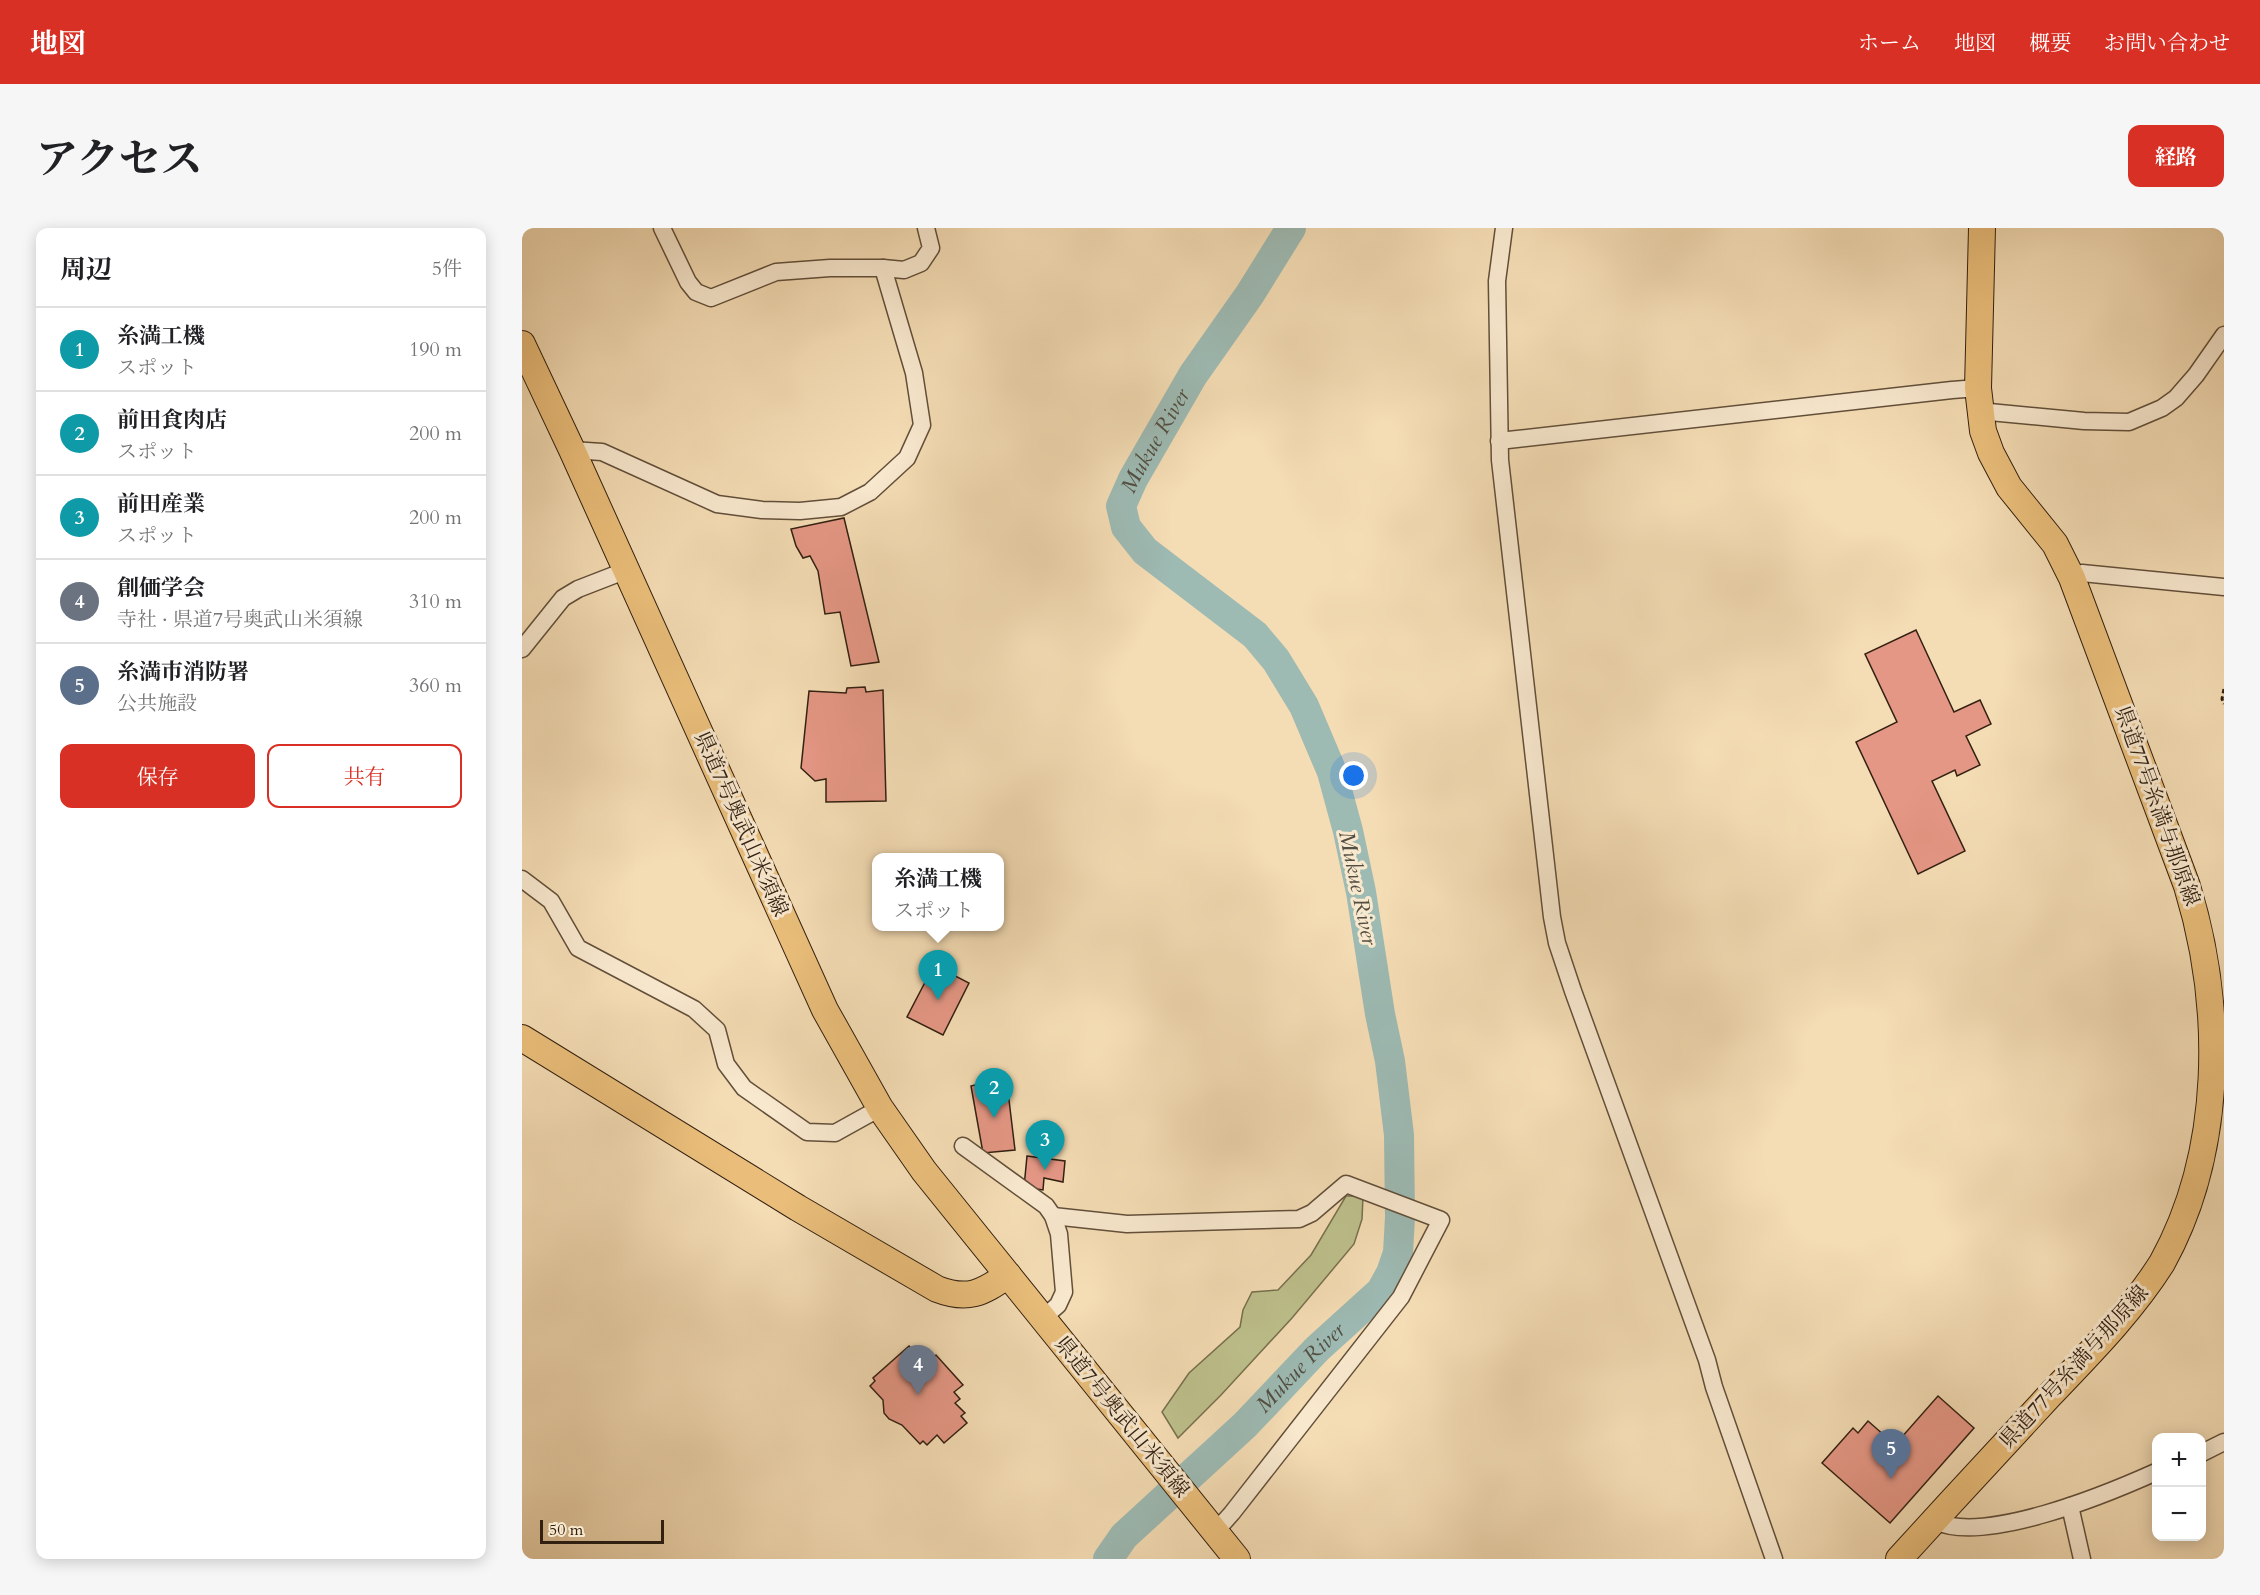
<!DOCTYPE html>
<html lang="ja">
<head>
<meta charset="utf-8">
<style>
  :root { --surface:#fff; --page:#f6f6f6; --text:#202124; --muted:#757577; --line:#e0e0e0; --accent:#d93025 }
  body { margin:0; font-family:Cardo,"Noto Serif JP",serif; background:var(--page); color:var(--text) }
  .controls { position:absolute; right:18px; bottom:18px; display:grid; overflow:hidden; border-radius:12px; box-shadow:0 3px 15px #0003 }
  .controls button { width:54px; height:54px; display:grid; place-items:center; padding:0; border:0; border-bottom:2px solid var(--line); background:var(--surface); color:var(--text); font:30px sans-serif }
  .scale { position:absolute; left:18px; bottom:15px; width:124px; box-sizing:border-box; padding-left:6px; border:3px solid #322011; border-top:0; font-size:16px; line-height:21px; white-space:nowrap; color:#322011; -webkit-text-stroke:4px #f8e8ce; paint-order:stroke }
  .you { position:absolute; left:832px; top:548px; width:21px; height:21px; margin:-15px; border:4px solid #fff; border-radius:50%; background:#1a73e8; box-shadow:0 0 0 9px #1a73e833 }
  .badge { display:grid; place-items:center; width:39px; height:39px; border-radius:50%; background:var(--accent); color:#fff; font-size:20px; font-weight:700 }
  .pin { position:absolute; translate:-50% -50px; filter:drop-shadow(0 2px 3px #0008) }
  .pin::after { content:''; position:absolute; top:32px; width:21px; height:18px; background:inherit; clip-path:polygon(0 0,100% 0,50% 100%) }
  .popup { position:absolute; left:350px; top:625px; width:132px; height:78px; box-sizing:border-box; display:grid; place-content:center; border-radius:12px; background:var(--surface); filter:drop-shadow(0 2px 4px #0005); font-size:20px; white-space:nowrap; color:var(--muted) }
  .popup b { font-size:22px; color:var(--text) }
  .popup::after { content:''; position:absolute; left:50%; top:100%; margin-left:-12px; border:12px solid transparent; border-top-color:var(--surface) }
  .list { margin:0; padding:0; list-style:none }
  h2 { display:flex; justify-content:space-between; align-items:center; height:78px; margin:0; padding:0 24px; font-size:26px }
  h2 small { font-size:20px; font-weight:400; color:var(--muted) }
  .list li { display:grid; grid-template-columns:39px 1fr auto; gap:18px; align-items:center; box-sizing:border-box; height:84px; padding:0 24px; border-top:2px solid var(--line) }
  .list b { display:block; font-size:22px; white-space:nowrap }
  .list p { margin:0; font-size:20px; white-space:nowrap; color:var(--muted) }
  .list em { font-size:20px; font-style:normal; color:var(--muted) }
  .actions { display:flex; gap:12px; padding:18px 24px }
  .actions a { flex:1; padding:14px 0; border:2px solid var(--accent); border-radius:12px; text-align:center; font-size:21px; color:var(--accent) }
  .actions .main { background:var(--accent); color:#fff }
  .map { position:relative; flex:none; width:1702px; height:1331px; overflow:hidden; border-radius:12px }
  header { display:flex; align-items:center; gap:36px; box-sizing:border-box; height:84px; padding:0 30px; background:var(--accent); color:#fff }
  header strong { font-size:28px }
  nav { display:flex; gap:33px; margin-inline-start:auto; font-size:21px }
  .intro { display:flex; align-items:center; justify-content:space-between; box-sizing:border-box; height:144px; padding:0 36px }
  h1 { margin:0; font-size:42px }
  .button { padding:15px 27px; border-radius:12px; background:var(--accent); color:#fff; font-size:21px; font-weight:700 }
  main { display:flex; gap:36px; padding:0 36px }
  aside { flex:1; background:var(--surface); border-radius:12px; box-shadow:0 3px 15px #0003 }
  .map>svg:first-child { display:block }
  .green { fill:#bdc08c; stroke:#78704e; stroke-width:1.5 }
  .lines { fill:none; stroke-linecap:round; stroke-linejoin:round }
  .river { stroke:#9dbab3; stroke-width:30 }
  .building { fill:#e59785; stroke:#322011; stroke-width:1.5 }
  .street-casing { stroke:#624f3a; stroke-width:19 }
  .primary-casing { stroke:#322011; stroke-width:28 }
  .path { stroke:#322011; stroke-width:3; stroke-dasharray:4.5 3; stroke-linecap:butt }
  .street { stroke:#f8e8ce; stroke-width:16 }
  .primary { stroke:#eabe7a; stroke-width:26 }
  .labels { text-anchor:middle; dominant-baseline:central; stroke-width:6; stroke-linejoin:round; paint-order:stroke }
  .street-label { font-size:21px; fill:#322011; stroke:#f8e8ce }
  .water-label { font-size:22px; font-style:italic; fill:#524e42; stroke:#f8e8ce }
</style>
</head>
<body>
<header>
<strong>地図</strong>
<nav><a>ホーム</a><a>地図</a><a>概要</a><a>お問い合わせ</a></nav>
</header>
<div class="intro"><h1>アクセス</h1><a class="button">経路</a></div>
<main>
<aside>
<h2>周辺<small>5件</small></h2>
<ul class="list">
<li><span class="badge" style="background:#0f9aa8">1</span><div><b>糸満工機</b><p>スポット</p></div><em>190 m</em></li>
<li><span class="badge" style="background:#0f9aa8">2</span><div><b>前田食肉店</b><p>スポット</p></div><em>200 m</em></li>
<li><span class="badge" style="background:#0f9aa8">3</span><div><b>前田産業</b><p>スポット</p></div><em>200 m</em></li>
<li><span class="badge" style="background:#6b7280">4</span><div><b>創価学会</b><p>寺社 · 県道7号奥武山米須線</p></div><em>310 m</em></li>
<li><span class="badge" style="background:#5c6f8a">5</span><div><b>糸満市消防署</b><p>公共施設</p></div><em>360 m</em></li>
</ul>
<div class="actions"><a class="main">保存</a><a>共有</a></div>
</aside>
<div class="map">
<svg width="1702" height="1331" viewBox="0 0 1702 1331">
  <rect width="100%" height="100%" fill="#f4dcb4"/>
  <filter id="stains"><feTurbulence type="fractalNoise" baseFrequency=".00333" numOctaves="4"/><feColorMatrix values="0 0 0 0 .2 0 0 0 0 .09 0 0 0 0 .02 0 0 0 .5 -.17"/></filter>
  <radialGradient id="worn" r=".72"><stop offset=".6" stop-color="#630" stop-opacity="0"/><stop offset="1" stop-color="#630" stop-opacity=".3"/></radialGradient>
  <path class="green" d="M824,968H841L840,991L832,1016L770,1090L699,1167L656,1210L640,1184L667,1145L718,1099L721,1082L730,1064L756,1062L789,1027Z"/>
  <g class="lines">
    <path class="river" id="s1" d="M586,1331L602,1308L723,1197L795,1121L859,1063L869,1045L876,1025L878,989L877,907L868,833L858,786L839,664L826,603L810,544L782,478L754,432L733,407L623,323L604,299L599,278L611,251L671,147L728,66L769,0"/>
  </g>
  <g class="building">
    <path d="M322,290L357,434L329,438L318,384L303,386L296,343L288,328L281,330L274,318L269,301Z"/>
    <path d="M1394,402L1432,484L1458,472L1469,496L1444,508L1458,537L1435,548L1433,542L1410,553L1443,623L1396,646L1334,514L1375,494L1343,426Z"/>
    <path d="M343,459L344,464L361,462L364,573L304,574V551L293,553L279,540L287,463L324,465L325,460Z"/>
    <path d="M412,737L447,755L421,807L385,789Z"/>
    <path d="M484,847L493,922L461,925L449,858L461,855L459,850Z"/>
    <path d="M505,928L543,933L541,954L522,950L521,962L502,959Z"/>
    <path d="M387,1118L396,1128L401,1124L408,1133L414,1127L441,1157L432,1164L438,1171L433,1175L443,1185L439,1188L445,1195L422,1215L415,1207L405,1217L401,1213L398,1216L380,1197L367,1191L362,1185L361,1172L348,1158L353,1153L351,1150Z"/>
    <path d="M1416,1168L1452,1200L1368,1295L1300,1235L1331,1200L1336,1205L1346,1193L1363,1208L1354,1218L1364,1227Z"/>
  </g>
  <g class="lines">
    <g class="street-casing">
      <g id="street">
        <path d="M140,0L166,54L174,64L189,70L254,44L308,40H361L382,42L399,35L409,20L404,0"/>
        <path d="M982,0L975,53L978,232L1030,689L1035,715L1051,763L1185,1132L1192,1159L1252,1331"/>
        <path d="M1457,183L1562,193L1607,194L1640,180L1654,170L1674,147L1702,107"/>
        <path d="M977,213L1430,162L1456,160"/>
        <path d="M50,222L80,224L195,276L240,282L278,283L319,279L348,264L385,230L400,197L392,145L361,40"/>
        <path d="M1550,350L1560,345L1702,359"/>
        <path d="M0,421L41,370L56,361L105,342"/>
        <path d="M0,651L29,673L56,720L172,781L195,802L204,836L222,860L285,904L313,905L358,880"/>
        <path d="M441,918L524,978L531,988L537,1006L542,1064L536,1077L521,1090"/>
        <path d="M531,988L605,996L777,991L790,985L824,956L919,992L879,1069L710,1285L693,1304"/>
        <path d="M1680,1225L1702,1214"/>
        <path d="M1548,1278L1560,1331"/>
        <path d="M1413,1293C1462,1317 1585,1266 1634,1244"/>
      </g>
    </g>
    <g class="primary-casing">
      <g id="primary">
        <path d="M0,116L50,222L303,782L358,880L402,943L715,1331"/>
        <path d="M0,810L276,980L415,1061C446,1073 460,1065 486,1047"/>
        <path d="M1377,1331C1427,1276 1477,1222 1528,1167C1567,1126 1609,1084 1640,1035C1702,923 1702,779 1665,658L1550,350L1533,316L1487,259L1469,225L1461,203L1456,160L1460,0"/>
      </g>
    </g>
    <path class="path" d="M1702,461L1700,471L1702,476"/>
    <use href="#street" class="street"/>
    <use href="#primary" class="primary"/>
  </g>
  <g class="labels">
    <g class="street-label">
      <text transform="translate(1635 578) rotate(70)">県道77号糸満与那原線</text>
      <text transform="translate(219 596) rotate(66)">県道7号奥武山米須線</text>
      <text transform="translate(1552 1139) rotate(-48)">県道77号糸満与那原線</text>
      <text transform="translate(600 1189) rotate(51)">県道7号奥武山米須線</text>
    </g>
    <g class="water-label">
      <text stroke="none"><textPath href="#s1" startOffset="1335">Mukue River</textPath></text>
      <text transform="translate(836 660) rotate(78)">Mukue River</text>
      <text stroke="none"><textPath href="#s1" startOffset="272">Mukue River</textPath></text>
    </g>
  </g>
  <rect width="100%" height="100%" filter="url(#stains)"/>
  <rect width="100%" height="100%" fill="url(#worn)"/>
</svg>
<div class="controls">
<button>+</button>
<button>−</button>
</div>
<div class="scale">50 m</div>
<div class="you"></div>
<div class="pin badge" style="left:416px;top:772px;background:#0f9aa8">1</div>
<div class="popup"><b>糸満工機</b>スポット</div>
<div class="pin badge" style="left:472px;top:890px;background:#0f9aa8">2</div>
<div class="pin badge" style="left:523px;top:942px;background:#0f9aa8">3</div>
<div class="pin badge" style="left:396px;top:1167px;background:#6b7280">4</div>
<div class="pin badge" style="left:1369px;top:1251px;background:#5c6f8a">5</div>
</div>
</main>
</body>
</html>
